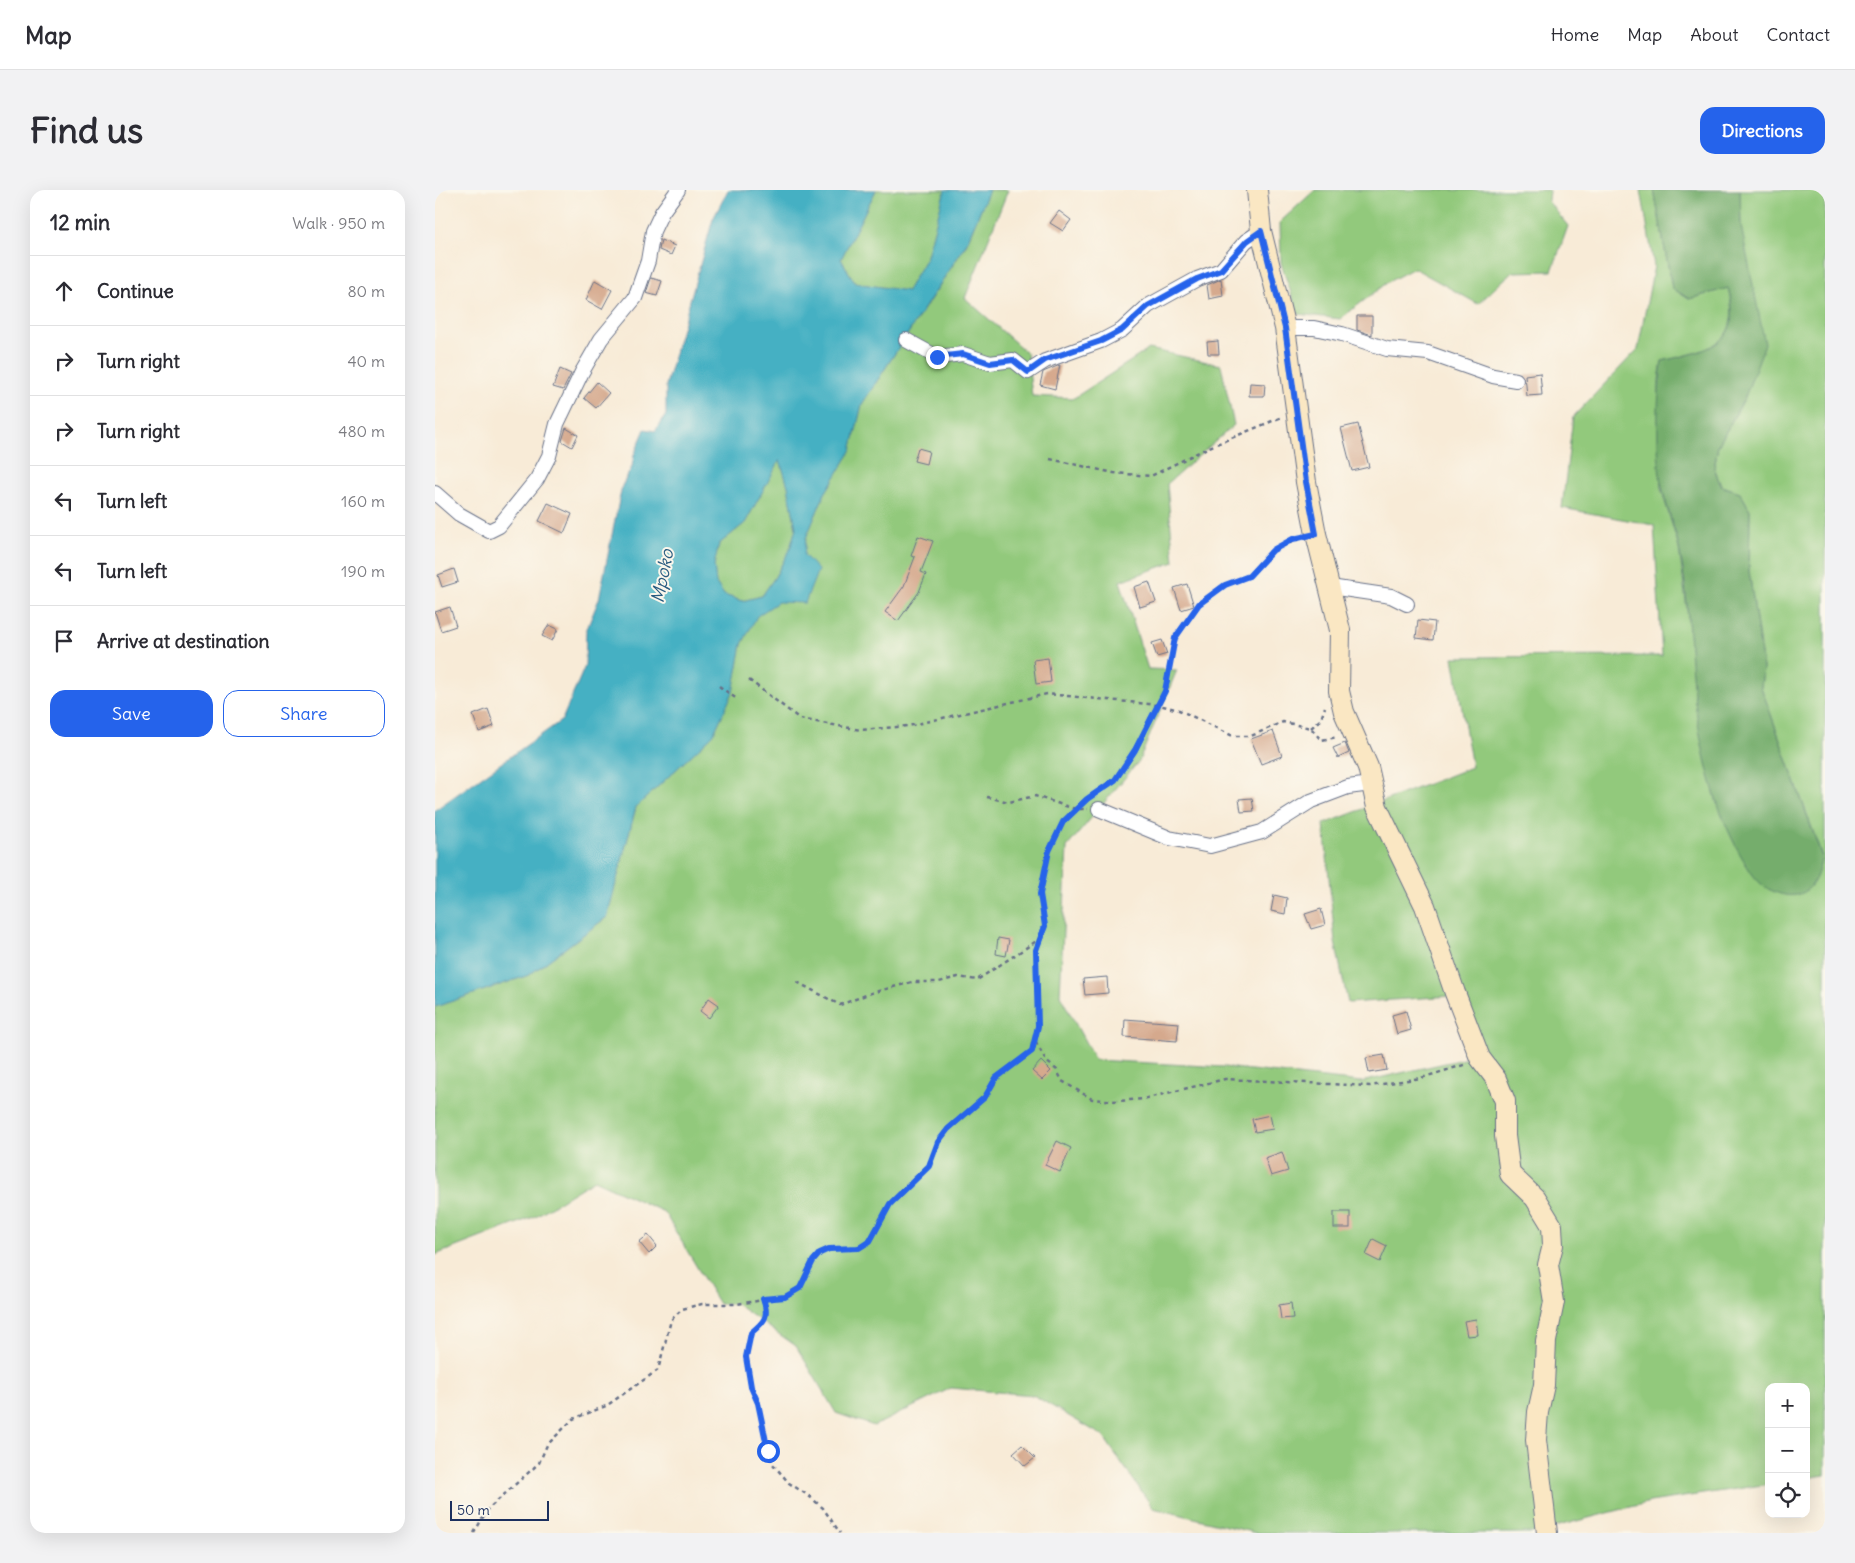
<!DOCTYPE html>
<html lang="en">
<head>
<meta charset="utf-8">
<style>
  :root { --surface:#fff; --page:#f2f2f3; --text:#2b2b33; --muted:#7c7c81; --line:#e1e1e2; --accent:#2563eb }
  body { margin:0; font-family:Delius,sans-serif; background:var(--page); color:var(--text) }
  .controls { position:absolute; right:15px; bottom:15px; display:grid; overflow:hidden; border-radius:10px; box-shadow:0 5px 20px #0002 }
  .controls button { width:45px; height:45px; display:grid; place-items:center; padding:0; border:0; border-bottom:1px solid var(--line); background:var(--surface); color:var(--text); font:25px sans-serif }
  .scale { position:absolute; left:15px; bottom:12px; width:99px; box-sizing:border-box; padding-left:5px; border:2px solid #1b2f5e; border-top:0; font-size:14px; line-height:18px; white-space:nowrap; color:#1b2f5e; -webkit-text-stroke:4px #fbf7ec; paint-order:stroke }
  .stop { position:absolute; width:15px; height:15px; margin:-11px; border:4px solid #2563eb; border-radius:50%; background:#fff }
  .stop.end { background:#2563eb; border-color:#fff; box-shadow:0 1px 5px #0008 }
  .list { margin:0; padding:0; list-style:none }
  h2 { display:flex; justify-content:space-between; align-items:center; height:65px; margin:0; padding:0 20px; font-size:21px }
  h2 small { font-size:16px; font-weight:400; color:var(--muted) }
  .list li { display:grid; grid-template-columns:32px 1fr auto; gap:15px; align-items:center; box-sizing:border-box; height:70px; padding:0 20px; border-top:1px solid var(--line) }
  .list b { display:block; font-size:19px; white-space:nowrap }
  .list em { font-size:16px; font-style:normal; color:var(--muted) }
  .actions { display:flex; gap:10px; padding:15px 20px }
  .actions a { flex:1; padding:11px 0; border:1px solid var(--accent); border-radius:15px; text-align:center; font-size:18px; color:var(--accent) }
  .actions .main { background:var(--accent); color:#fff }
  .icon { flex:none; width:28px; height:28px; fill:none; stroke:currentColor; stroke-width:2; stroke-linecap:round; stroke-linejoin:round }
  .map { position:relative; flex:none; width:1390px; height:1343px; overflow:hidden; border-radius:15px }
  header { display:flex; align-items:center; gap:30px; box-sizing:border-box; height:70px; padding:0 25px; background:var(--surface); border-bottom:1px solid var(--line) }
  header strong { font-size:24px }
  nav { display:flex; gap:28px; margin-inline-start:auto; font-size:18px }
  .intro { display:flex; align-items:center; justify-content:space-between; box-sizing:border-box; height:120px; padding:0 30px }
  h1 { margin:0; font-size:35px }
  .button { padding:12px 22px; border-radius:15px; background:var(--accent); color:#fff; font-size:18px; font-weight:700 }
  main { display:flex; gap:30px; padding:0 30px }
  aside { flex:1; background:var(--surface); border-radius:15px; box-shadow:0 5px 20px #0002 }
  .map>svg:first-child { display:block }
  .green { fill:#92c97c; stroke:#567c6d }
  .forest { fill:#75ad6c; stroke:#486e65 }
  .water { fill:#45b0c3; stroke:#307090; fill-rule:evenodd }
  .building { fill:#d5a98d }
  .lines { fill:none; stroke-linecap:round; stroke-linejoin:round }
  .street-casing { stroke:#687188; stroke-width:16 }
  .secondary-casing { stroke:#687188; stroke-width:22 }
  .path { stroke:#687188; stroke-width:2.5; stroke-dasharray:4 4; stroke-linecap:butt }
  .street { stroke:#fff; stroke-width:14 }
  .secondary { stroke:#fae7c3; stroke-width:20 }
  .route { stroke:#2563eb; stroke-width:6 }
  .labels { text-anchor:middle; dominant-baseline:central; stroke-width:4; stroke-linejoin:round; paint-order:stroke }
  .water-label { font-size:18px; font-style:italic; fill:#2a5c81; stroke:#fbf7ec }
</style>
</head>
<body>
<header>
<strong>Map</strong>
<nav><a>Home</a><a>Map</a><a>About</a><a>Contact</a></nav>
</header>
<div class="intro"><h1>Find us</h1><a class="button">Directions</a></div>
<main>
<aside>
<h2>12 min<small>Walk · 950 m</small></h2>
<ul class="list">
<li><svg class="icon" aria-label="ahead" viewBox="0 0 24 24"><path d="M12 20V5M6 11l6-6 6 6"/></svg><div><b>Continue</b></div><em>80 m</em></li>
<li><svg class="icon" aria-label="right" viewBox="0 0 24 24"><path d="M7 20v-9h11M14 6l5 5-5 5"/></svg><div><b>Turn right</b></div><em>40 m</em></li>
<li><svg class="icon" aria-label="right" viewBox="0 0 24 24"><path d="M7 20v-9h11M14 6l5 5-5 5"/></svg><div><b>Turn right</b></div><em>480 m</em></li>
<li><svg class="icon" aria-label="left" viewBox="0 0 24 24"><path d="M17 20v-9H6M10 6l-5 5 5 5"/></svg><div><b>Turn left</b></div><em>160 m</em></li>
<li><svg class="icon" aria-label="left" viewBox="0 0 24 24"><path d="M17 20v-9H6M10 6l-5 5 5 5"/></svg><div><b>Turn left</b></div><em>190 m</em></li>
<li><svg class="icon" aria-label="arrive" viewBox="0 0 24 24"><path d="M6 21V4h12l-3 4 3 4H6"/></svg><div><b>Arrive at destination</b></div></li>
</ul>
<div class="actions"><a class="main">Save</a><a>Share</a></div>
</aside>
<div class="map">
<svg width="1390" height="1343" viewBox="0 0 1390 1343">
  <rect width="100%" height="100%" fill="#fbf7ec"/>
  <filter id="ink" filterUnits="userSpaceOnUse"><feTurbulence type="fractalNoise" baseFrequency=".02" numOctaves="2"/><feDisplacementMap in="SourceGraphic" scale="10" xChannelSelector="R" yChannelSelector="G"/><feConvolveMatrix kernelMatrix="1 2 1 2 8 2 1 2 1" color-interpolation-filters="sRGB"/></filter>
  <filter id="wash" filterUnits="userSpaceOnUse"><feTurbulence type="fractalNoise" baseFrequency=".0096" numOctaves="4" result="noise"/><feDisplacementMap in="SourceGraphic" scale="20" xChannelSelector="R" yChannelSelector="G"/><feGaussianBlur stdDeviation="1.12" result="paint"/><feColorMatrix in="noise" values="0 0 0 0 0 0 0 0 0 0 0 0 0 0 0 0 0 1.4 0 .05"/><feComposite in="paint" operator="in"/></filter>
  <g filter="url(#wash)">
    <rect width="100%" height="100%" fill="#f8ebd7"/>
    <g class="green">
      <path d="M441,0H510L492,66L472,101L420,93L406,69Z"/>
      <path d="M554,0H573L530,108L592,163L597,206L639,208L714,159L786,175L799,235L732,294L739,372L685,391L713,479L742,480L704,571L632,657L625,805L660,870L789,877L926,892L1037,867L1016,806L913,813L900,752L889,634L1037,577L1018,467L1227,466L1219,335L1127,318L1138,227L1203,159L1219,76L1206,0H1219L1237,98L1254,109L1293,98C1308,156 1274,160 1227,171L1224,190V258L1226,298L1244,358L1252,419L1260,512L1282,614L1387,666L1326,497L1328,478L1314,381L1315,320L1305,302L1286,296L1279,278L1283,256L1310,207L1305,0H1390V1285L1371,1288V1197H1334V1294L1215,1312L1096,1343H821L718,1318L668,1246L598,1205L516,1198L439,1236L401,1223L361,1156L301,1114H284L229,1022L159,990L101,1026L0,1065V817L94,785L172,727L201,617L278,545L298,502L307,454L322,425L343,412L369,365L371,348L389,305L416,261L427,214L531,55Z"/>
      <path d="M880,0H1114L1113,11L1133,36L1117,81L1077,82L1043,114L979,78L953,92L905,129L863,124L846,73L845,32Z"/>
      <path d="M345,269L353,296L361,338L355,359L340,387L327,406L307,411L289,405L281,393L279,375L284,354L310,333Z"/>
    </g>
    <path class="forest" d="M1219,0H1305L1306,36L1330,154L1310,207L1283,256L1279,278L1286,296L1305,302L1315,320L1314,381L1328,478L1326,497L1387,667C1384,679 1382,691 1372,700C1363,708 1349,706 1340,702C1322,696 1314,679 1305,664C1279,617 1267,565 1260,512C1253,461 1255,409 1244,358C1238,330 1226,306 1224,277C1222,243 1222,206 1227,171C1271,161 1310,155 1293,98L1254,109L1237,98Z"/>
    <path class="water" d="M293,0H441L406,69L420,93L472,101L492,66L510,0H554L531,54L427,214L416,261L389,305L371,348L369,365L383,380L370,413L343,412L322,426L307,454L298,502L278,545L201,617L172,727L94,785L0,817V620L127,530L150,476L151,441L164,409L187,296L197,277L199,265L210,239L220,241L231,225V195L278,29ZM345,270L353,296L361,338L355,359L340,387L327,406L307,411L289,405L281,393L279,375L284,354L310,333Z"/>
    <g id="blocks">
      <g class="building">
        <path d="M624,21L636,30L628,41L615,33Z"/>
        <path d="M226,50L240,56L236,65L224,60Z"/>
        <path d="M216,88L227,91L222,106L211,103Z"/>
        <path d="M786,89L788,106L774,109L772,95Z"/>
        <path d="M160,90L177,100L167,119L151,110Z"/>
        <path d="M922,126H937V145L922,140Z"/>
        <path d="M783,151L784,164H773L772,152Z"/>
        <path d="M625,175L620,199L605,195L608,182Z"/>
        <path d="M125,179L136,184L128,200L118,197Z"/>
        <path d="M1105,183L1107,205L1092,206L1090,185Z"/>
        <path d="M162,192L174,203L161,218L149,208Z"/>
        <path d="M815,193L830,194L829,206H814Z"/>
        <path d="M923,234L934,277L917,281L906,238Z"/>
        <path d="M131,238L143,245L137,257L127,251Z"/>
        <path d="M483,258L494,261L491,274L479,271Z"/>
        <path d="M113,313L137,324L129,343L104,331Z"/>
        <path d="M483,346L498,351L486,382L491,384L484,402L463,431L450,422L469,396L480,367L476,366Z"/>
        <path d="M19,379L23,392L7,397L3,385Z"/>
        <path d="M714,392L721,412L705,417L699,397Z"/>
        <path d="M752,394L759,416L746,420L739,398Z"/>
        <path d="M15,417L21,436L6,441L0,422Z"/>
        <path d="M983,430L1000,432L998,450L981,448Z"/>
        <path d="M114,435L123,439L117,451L107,446Z"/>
        <path d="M727,450L732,464L722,467L717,453Z"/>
        <path d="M613,468L616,492L601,494L598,470Z"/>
        <path d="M53,519L59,536L44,542L38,525Z"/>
        <path d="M838,541L847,566L826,574L816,549Z"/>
        <path d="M910,553L914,563L903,568L898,558Z"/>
        <path d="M817,608L819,621L806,622L804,609Z"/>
        <path d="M839,705L852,708L850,724L836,721Z"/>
        <path d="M886,719L890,735L876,739L870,724Z"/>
        <path d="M563,748L574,750L571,766L561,764Z"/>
        <path d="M672,787L673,803L650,805L648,789Z"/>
        <path d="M274,808L284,815L274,828L265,821Z"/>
        <path d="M971,821L976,840L962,844L957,825Z"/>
        <path d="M690,829L744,833L742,851L689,847Z"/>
        <path d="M949,865L952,880L934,883L931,868Z"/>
        <path d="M606,871L616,881L607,890L597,881Z"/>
        <path d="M835,925L838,939L820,942L817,929Z"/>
        <path d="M622,951L636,958L625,982L610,975Z"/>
        <path d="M847,962L853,981L836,986L830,968Z"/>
        <rect x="899" y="1022" width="16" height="16"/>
        <path d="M213,1045L222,1056L214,1064L204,1052Z"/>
        <path d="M938,1049L952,1056L945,1072L931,1065Z"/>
        <path d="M856,1113L858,1128L846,1129L844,1115Z"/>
        <path d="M1041,1129L1043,1145L1032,1146L1029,1131Z"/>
        <path d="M587,1255L600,1268L590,1276L578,1263Z"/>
      </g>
    </g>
  </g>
  <g filter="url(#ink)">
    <use href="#blocks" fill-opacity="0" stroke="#687188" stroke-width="1"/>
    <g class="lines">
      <g class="street-casing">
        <g id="street">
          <path d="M850,138H879L907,144L952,159L993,163L1058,186L1081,190"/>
          <path d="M471,150L502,167L528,164L555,173L578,170L593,182L610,171L666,151L687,140L713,116L762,89L786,80L811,51L826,41"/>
          <path d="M0,303L24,324L54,341L64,336L102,289L114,266L122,234L147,182L166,149L200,108L213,71L218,41L227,22L243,0"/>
          <path d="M895,397L956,406L972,414"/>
          <path d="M664,619L734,648L775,656L827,642L876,611L913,597L936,594"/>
        </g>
      </g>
      <g class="secondary-casing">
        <path id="secondary" d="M822,0L826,41L850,138L871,292L881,344L905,440L904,501L909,522L933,577L942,617L990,716L1020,803L1045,868L1061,889L1070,911V946L1075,984L1100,1008L1117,1036L1118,1055L1113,1075L1119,1112L1111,1151L1109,1195L1103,1222L1101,1250L1112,1343"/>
      </g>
      <g class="path">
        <path d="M615,269L679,283L716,286L772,258L847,227"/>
        <path d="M314,490L365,529L426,540L473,536L612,504L724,515L744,520L798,546H816L848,532L876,538L886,550L903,547"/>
        <path d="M284,496L303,510"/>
        <path d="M876,538L886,529L890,517"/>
        <path d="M552,607L574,612L600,606L640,619H653"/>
        <path d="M362,792L405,815L436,803L477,792H504L523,787L542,790L606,748"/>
        <path d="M601,852L611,871L622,880L627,891L657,909L683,911L708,909L790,889L935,896L986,888L1032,874"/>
        <path d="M328,1109C335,1127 330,1132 316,1143L311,1167L316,1197L323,1213L337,1273L354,1293L374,1306L388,1318L405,1343"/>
        <path d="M39,1343L52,1320L104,1273L112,1255L138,1229L171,1216L223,1180L236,1130L247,1119L267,1114H301L350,1107L365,1098L378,1071L385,1063L394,1059L424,1058L435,1051L455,1014L493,976L503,952L513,939L550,907L561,888L597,861L603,836L601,760L610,736L605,704L614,661L628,632L652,609L680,590L700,560L730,501L740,448L764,414L790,395L814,386L838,360L866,348"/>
      </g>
      <use href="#street" class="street"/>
      <use href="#secondary" class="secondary"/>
    </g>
  </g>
  <g class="lines" filter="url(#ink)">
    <path class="route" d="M333,1261L323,1213L316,1197L311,1167L316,1143C329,1132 335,1127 328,1109L350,1107L365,1098L378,1071L385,1063L394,1059L424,1058L435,1051L455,1014L494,976L503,952L513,939L550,907L561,888L597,861L603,836L601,760L610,736L605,704L614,661L628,632L652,609L680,590L700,560L730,501L740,448L764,414L790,395L814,386L838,360L858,349L881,344L871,292L850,138L826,41L812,51L786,80L762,89L713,116L687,140L666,151L610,170L593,182L578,170L555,173L528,164L502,167"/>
  </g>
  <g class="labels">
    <g class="water-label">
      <text transform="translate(227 386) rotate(-79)">Mpoko</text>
    </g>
  </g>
</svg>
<div class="controls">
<button>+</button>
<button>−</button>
<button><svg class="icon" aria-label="locate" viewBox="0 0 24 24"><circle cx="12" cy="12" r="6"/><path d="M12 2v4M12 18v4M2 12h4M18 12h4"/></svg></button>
</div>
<div class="scale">50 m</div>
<div class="stop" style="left:333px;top:1261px"></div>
<div class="stop end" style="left:502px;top:167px"></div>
</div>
</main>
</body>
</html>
